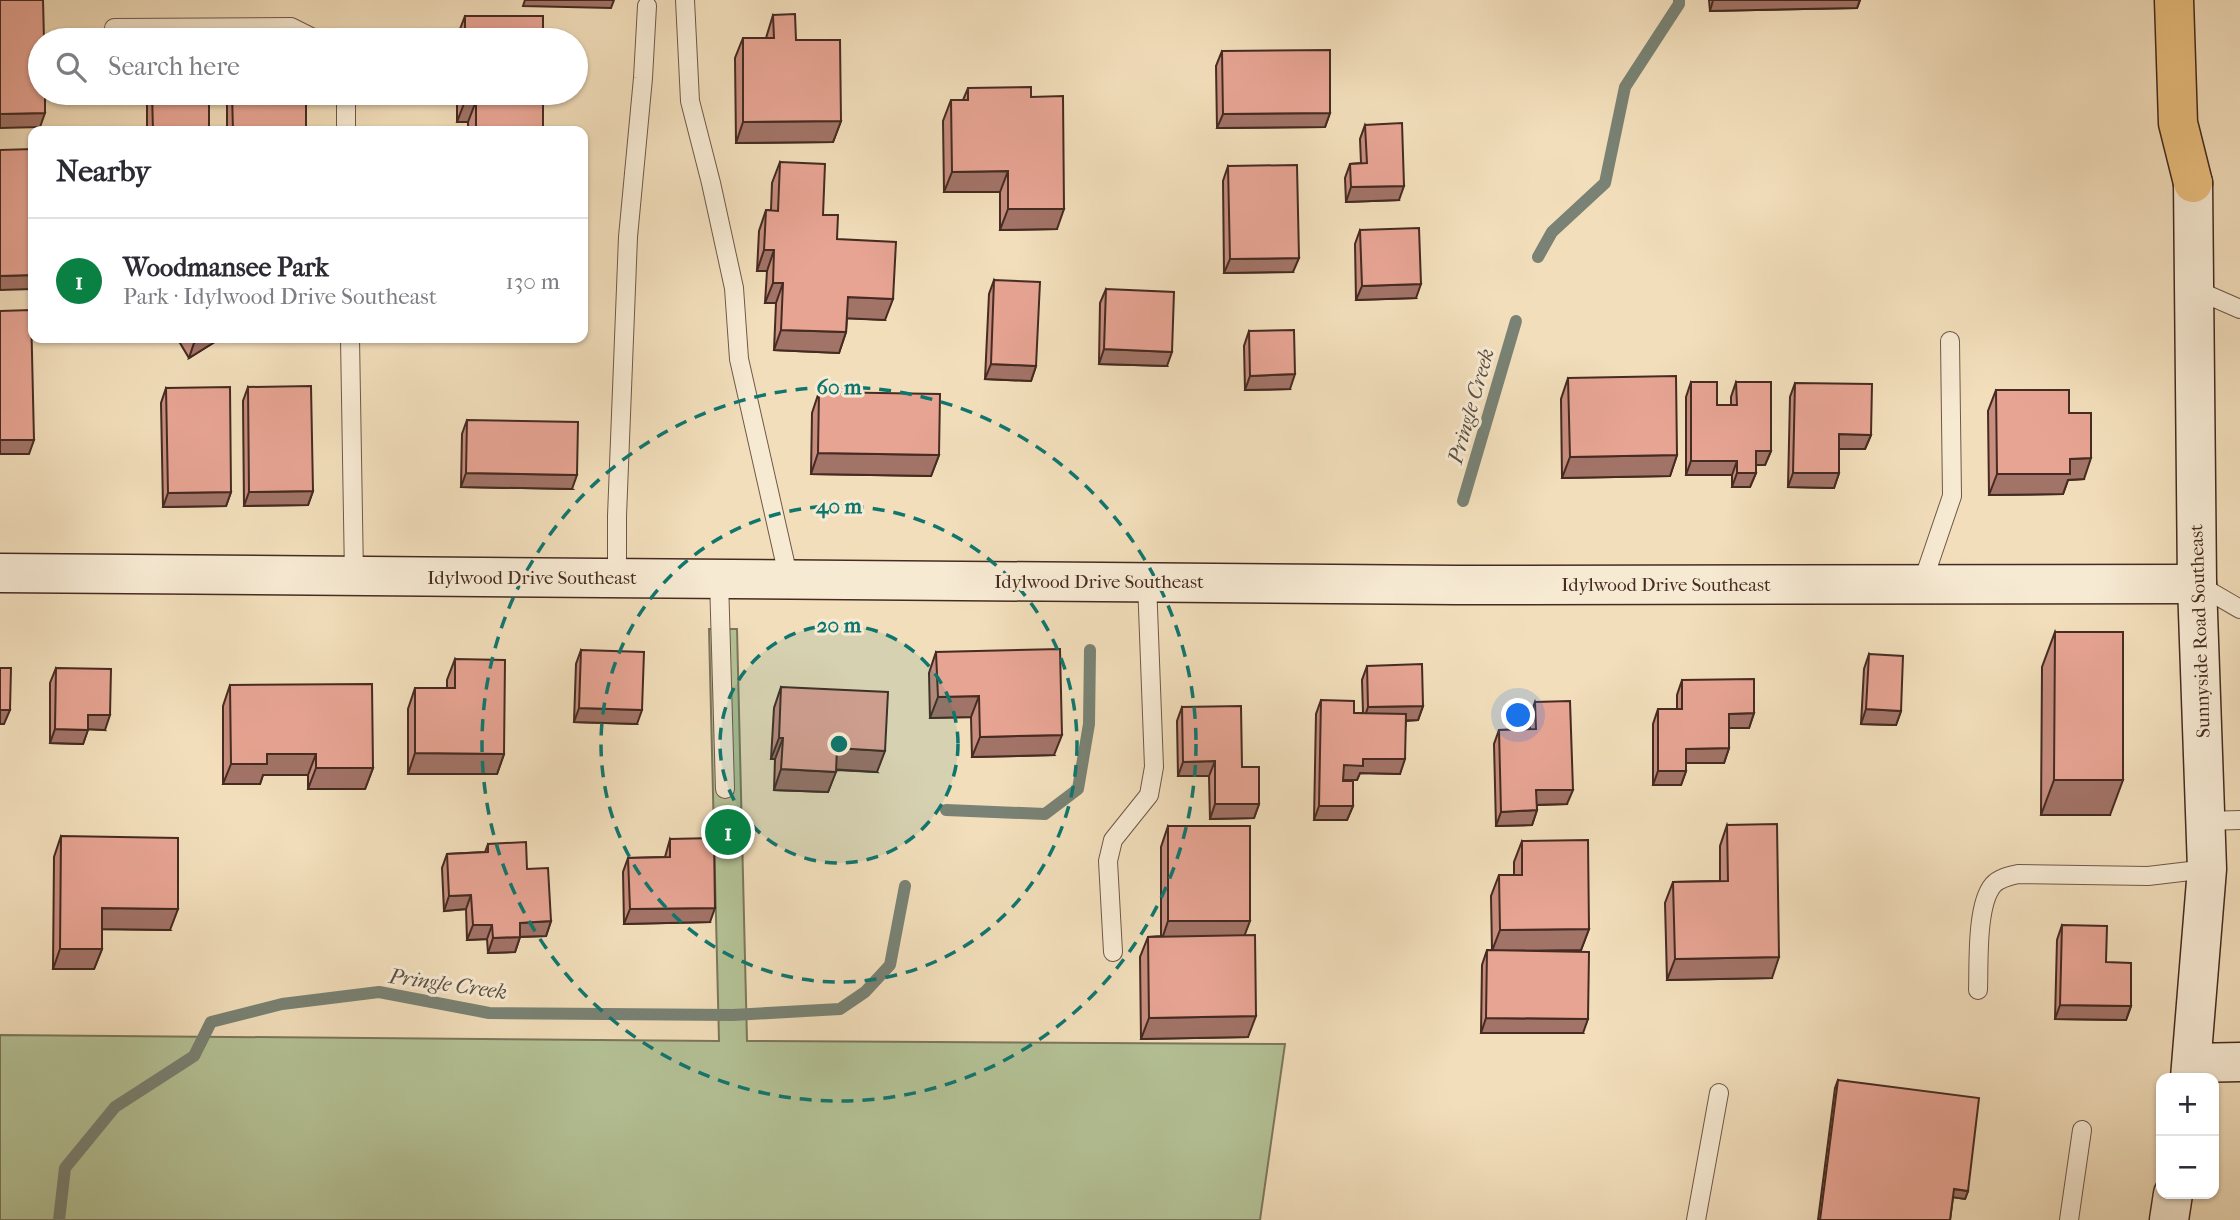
<!DOCTYPE html>
<html lang="en">
<head>
<meta charset="utf-8">
<style>
  :root { --surface:#fff; --page:#f7f7f7; --text:#2b2b33; --muted:#7c7c81; --line:#e1e1e2; --accent:#0b8043 }
  body { margin:0; font-family:"IM FELL French Canon",serif; background:var(--page); color:var(--text) }
  .controls { position:absolute; right:21px; bottom:21px; display:grid; overflow:hidden; border-radius:14px; box-shadow:0 2px 5px #0004 }
  .controls button { width:63px; height:63px; display:grid; place-items:center; padding:0; border:0; border-bottom:2px solid var(--line); background:var(--surface); color:var(--text); font:35px sans-serif }
  .you { position:absolute; left:1519px; top:716px; width:24px; height:24px; margin:-18px; border:5px solid #fff; border-radius:50%; background:#1a73e8; box-shadow:0 0 0 10px #1a73e833 }
  .badge { display:grid; place-items:center; width:46px; height:46px; border-radius:50%; background:var(--accent); color:#fff; font-size:23px; font-weight:700 }
  .pin { position:absolute; translate:-50% -50%; border:4px solid #fff; box-shadow:0 2px 7px #0006 }
  .list { margin:0; padding:0; list-style:none }
  h2 { display:flex; justify-content:space-between; align-items:center; height:91px; margin:0; padding:0 28px; font-size:30px }
  h2 small { font-size:23px; font-weight:400; color:var(--muted) }
  .list li { display:grid; grid-template-columns:46px 1fr auto; gap:21px; align-items:center; box-sizing:border-box; height:126px; padding:0 28px; border-top:2px solid var(--line) }
  .list b { display:block; font-size:26px; white-space:nowrap }
  .list p { margin:0; font-size:23px; white-space:nowrap; color:var(--muted) }
  .list em { font-size:23px; font-style:normal; color:var(--muted) }
  .icon { flex:none; width:38px; height:38px; fill:none; stroke:currentColor; stroke-width:2; stroke-linecap:round; stroke-linejoin:round }
  .map { position:relative; flex:none; width:2240px; height:1220px; overflow:hidden }
  .search { position:absolute; background:var(--surface); box-shadow:0 2px 5px #0004; left:28px; top:28px; width:560px; height:77px; display:flex; align-items:center; gap:18px; box-sizing:border-box; padding:0 24px; border-radius:38px; color:var(--muted); font-size:26px }
  .panel { position:absolute; background:var(--surface); box-shadow:0 2px 5px #0004; left:28px; top:126px; width:560px; height:217px; border-radius:14px }
  .map>svg:first-child { display:block }
  .green { fill:#b4c296; stroke:#7c765c; stroke-width:2 }
  .lines { fill:none; stroke-linecap:round; stroke-linejoin:round }
  .stream { stroke:#798274; stroke-width:12 }
  .lane-casing { stroke:#705848; stroke-width:20 }
  .secondary-casing { stroke:#452b21; stroke-width:41 }
  .primary-casing { stroke:#452b21; stroke-width:41 }
  .lane { stroke:#f7ead3; stroke-width:18 }
  .secondary { stroke:#f7ead3; stroke-width:38 }
  .primary { stroke:#e9bf7e; stroke-width:38 }
  .wall { fill:#c78d7e; stroke:#452b21; stroke-width:2 }
  .shaded-wall { fill:#a27367; stroke:#452b21; stroke-width:2 }
  .building { fill:#e7a493; stroke:#452b21; stroke-width:2 }
  .ring { fill:none; stroke:#0f766e; stroke-width:3.5; stroke-dasharray:12 9 }
  .labels { text-anchor:middle; dominant-baseline:central; stroke-width:6; stroke-linejoin:round; paint-order:stroke }
  .street-label { font-size:19px; fill:#452b21; stroke:#f7ead3 }
  .water-label { font-size:21px; font-style:italic; fill:#5b4f44; stroke:#f7ead3 }
  .centre { fill:#0f766e; stroke:#f7ead3; stroke-width:3.5 }
  .ring-label { font-size:21px; text-anchor:middle; font-weight:bold; fill:#0f766e; stroke:#f7ead3; stroke-width:6; stroke-linejoin:round; paint-order:stroke }
</style>
</head>
<body>
<div class="map">
<svg width="2240" height="1220" viewBox="0 0 2240 1220">
  <rect width="100%" height="100%" fill="#f2debb"/>
  <filter id="stains"><feTurbulence type="fractalNoise" baseFrequency=".00286" numOctaves="4"/><feColorMatrix values="0 0 0 0 .2 0 0 0 0 .09 0 0 0 0 .02 0 0 0 .5 -.17"/></filter>
  <radialGradient id="worn" r=".72"><stop offset=".6" stop-color="#630" stop-opacity="0"/><stop offset="1" stop-color="#630" stop-opacity=".3"/></radialGradient>
  <path class="green" d="M709,629H737L747,1041L1285,1044L1260,1220H0V1035L719,1041Z"/>
  <g class="lines">
    <g class="stream">
      <path d="M1538,257L1552,232L1605,183L1625,87L1679,4V0"/>
      <path d="M1463,501L1516,321"/>
      <path d="M946,810L1045,814L1078,789L1089,724L1090,650"/>
      <path d="M59,1220L65,1168L115,1107L194,1056L211,1022L282,1004L379,992L489,1013L733,1015L840,1009L865,992L890,965L905,886"/>
    </g>
    <g class="lane-casing">
      <g id="lane">
        <path d="M685,0L690,101L711,183L734,288L739,359L789,580"/>
        <path d="M114,28L291,27L317,40"/>
        <path d="M346,93V131"/>
        <path d="M2194,289L2240,309"/>
        <path d="M350,338L354,576"/>
        <path d="M617,578V516L628,237L643,78L647,6"/>
        <path d="M719,579L725,789"/>
        <path d="M1922,584L1952,496L1950,341"/>
        <path d="M2197,584L2240,609"/>
        <path d="M2207,821L2240,820"/>
        <path d="M1113,952L1108,861L1113,840L1149,795L1154,767L1147,582"/>
        <path d="M1978,990C1979,964 1976,905 1993,885C1999,878 2009,876 2018,874L2148,876L2207,869"/>
        <path d="M1696,1220L1719,1093"/>
        <path d="M2069,1220L2082,1130"/>
      </g>
    </g>
    <g class="secondary-casing">
      <g id="secondary">
        <path d="M0,573L1456,585L2197,584"/>
        <path d="M2192,1063L2240,1062"/>
        <path d="M2190,1078L2207,869L2197,584L2193,183"/>
        <path d="M2169,1220L2173,1194"/>
      </g>
    </g>
    <g class="primary-casing">
      <path id="primary" d="M2174,0L2178,123L2193,183"/>
    </g>
    <use href="#lane" class="lane"/>
    <use href="#secondary" class="secondary"/>
    <use href="#primary" class="primary"/>
  </g>
  <g class="wall">
    <path d="M1709,0H1860L1857,8L1710,11Z"/>
    <path d="M773,15L796,40L841,121L833,142L736,143L735,58L743,38H766Z"/>
    <path d="M465,16L543,40H457V37Z"/>
    <path d="M1222,51L1330,113L1325,127L1217,128L1216,66Z"/>
    <path d="M968,88L1031,97L1057,229L1000,230V192H944L943,121L951,100H963Z"/>
    <rect x="147" y="93" width="62" height="38"/>
    <rect x="227" y="93" width="79" height="38"/>
    <path d="M457,93H543V131H468V122H457Z"/>
    <path d="M1365,125L1399,200L1346,202L1345,178L1350,164L1361,163L1360,139Z"/>
    <path d="M780,162L823,215L885,320L847,318L846,332L839,353L774,350L776,303H765L767,271H757L759,231L766,210H771L772,183Z"/>
    <path d="M1228,166L1293,272L1224,273L1223,181Z"/>
    <path d="M1360,230L1416,298L1356,300L1355,244Z"/>
    <path d="M994,280L1036,366L1031,381L985,379L989,294Z"/>
    <path d="M1106,289L1167,366L1099,364L1100,303Z"/>
    <path d="M1249,331L1290,389L1245,390L1244,346Z"/>
    <path d="M177,338H221L189,358Z"/>
    <path d="M1568,378L1677,455L1670,476L1562,478L1561,399Z"/>
    <path d="M1691,382L1717,405H1731V397L1736,382L1771,451L1765,465H1756V473L1750,487H1732V475H1686V397Z"/>
    <path d="M1795,383L1871,435L1865,449H1839V473L1834,488L1788,487L1790,397Z"/>
    <path d="M248,387L313,491L308,505L244,506L243,401Z"/>
    <path d="M166,388L231,492L226,506L163,507L161,403Z"/>
    <path d="M1996,390L2069,413L2084,479L2068,480L2063,494L1989,495L1988,411Z"/>
    <path d="M819,392L939,455L931,476L811,474L812,413Z"/>
    <path d="M467,420L572,489L461,487L462,434Z"/>
    <path d="M2055,632L2110,815H2041L2042,667Z"/>
    <path d="M581,650L637,724L574,722L576,664Z"/>
    <path d="M936,652L1054,755L972,757L971,717L930,718L929,673Z"/>
    <path d="M1869,654L1901,711L1896,725L1861,724L1864,669Z"/>
    <path d="M455,659L504,754L497,774H408V709L415,688H447V680Z"/>
    <path d="M1367,666L1423,706L1418,720L1406,721L1400,774L1360,773L1357,780H1343L1353,806L1347,820H1314L1316,714L1321,700L1354,713H1363L1362,680Z"/>
    <path d="M56,668L105,730L88,729L83,744L50,743V683Z"/>
    <path d="M1682,680L1754,713L1749,728H1729V748L1724,763H1686V771L1681,785H1653V724L1658,709H1677V695Z"/>
    <path d="M230,685L373,768L365,789H308V775H263L260,784H223V706Z"/>
    <path d="M781,687L877,772L836,770L828,792L774,790L775,759H771L774,708Z"/>
    <path d="M1535,702L1567,804L1537,805V810L1532,825L1496,826L1494,744L1499,730L1530,729V716Z"/>
    <path d="M1182,707L1242,767L1259,804L1254,818L1210,819L1209,776H1178L1177,721Z"/>
    <path d="M1727,825L1772,978L1667,980L1665,903L1673,882L1720,881V846Z"/>
    <path d="M1168,826L1245,935L1248,1037L1141,1039L1140,957L1148,937L1161,936V847Z"/>
    <path d="M61,836L170,930L102,929V949L94,969H53L54,857Z"/>
    <path d="M670,839L710,922L624,924L623,872L628,858L665,857Z"/>
    <path d="M1522,841L1589,929L1581,950L1509,951L1583,1033H1481L1482,965L1487,950H1492L1491,896L1499,875H1514V862Z"/>
    <path d="M488,844L527,869L551,921L546,936L520,937L515,952L488,953L487,939L467,940L466,909L444,911L442,868L447,854L485,852Z"/>
    <path d="M2062,925L2106,962L2131,1006L2126,1020L2055,1019L2057,940Z"/>
    <path d="M1838,1080L1968,1191L1965,1199L1953,1197L1950,1220H1818L1835,1088Z"/>
  </g>
  <g class="shaded-wall">
    <path d="M525,0H614L611,8L523,6Z"/>
    <path d="M1713,0H1860L1857,8L1710,11Z"/>
    <path d="M465,101H476L468,122H457Z"/>
    <path d="M45,113L40,127L0,128V114Z"/>
    <path d="M1330,113L1325,127L1217,128L1223,114Z"/>
    <path d="M841,121L833,142L736,143L743,122Z"/>
    <path d="M1008,171L1000,192H944L952,172Z"/>
    <path d="M1404,186L1399,200L1346,202L1351,187Z"/>
    <path d="M1008,209H1064L1057,229L1000,230Z"/>
    <path d="M764,250H774L767,271H757Z"/>
    <path d="M1299,258L1293,272L1224,273L1230,259Z"/>
    <path d="M33,275V285L32,289L0,290V276Z"/>
    <path d="M773,283H783L776,303H765Z"/>
    <path d="M1421,284L1416,298L1356,300L1362,286Z"/>
    <path d="M848,297L893,299L885,320L840,318Z"/>
    <path d="M781,330L846,332L839,353L774,350Z"/>
    <path d="M203,338H221L189,358L194,343Z"/>
    <path d="M1104,349L1172,352L1167,366L1099,364Z"/>
    <path d="M991,364L1036,366L1031,381L985,379Z"/>
    <path d="M1295,374L1290,389L1245,390L1250,376Z"/>
    <path d="M1839,434L1871,435L1865,449H1834Z"/>
    <path d="M0,440H34L29,454H0Z"/>
    <path d="M1756,451H1771L1765,465H1750Z"/>
    <path d="M818,453L939,455L931,476L811,474Z"/>
    <path d="M1677,455L1670,476L1562,478L1570,457Z"/>
    <path d="M2091,458L2084,479L2068,480L2063,494L1989,495L1997,474L2070,459Z"/>
    <path d="M1691,461H1737L1732,475H1686Z"/>
    <path d="M466,473L577,475L572,489L461,487Z"/>
    <path d="M1737,473H1756L1750,487H1732Z"/>
    <path d="M1793,473H1839L1834,488L1788,487Z"/>
    <path d="M313,491L308,505L244,506L249,492Z"/>
    <path d="M231,492L226,506L163,507L168,493Z"/>
    <path d="M979,696L971,717L930,718L938,697Z"/>
    <path d="M1423,706L1418,720L1363,722L1368,707Z"/>
    <path d="M579,708L642,710L637,724L574,722Z"/>
    <path d="M1866,709L1901,711L1896,725L1861,724Z"/>
    <path d="M0,710H10L4,724H0Z"/>
    <path d="M1754,713L1749,728H1724L1729,714Z"/>
    <path d="M88,715H110L105,730L83,729Z"/>
    <path d="M55,729L88,730L83,744L50,743Z"/>
    <path d="M1062,735L1054,755L972,757L980,737Z"/>
    <path d="M779,738H783L775,759H771Z"/>
    <path d="M837,748L885,751L877,772L829,769Z"/>
    <path d="M1729,748L1724,763H1681L1686,749Z"/>
    <path d="M415,753L504,754L497,774H408Z"/>
    <path d="M267,754H316L308,775H263L260,784H223L231,764Z"/>
    <path d="M1363,759H1405L1400,774L1360,773L1357,780H1339L1344,765Z"/>
    <path d="M1215,761L1209,776H1178L1183,762Z"/>
    <path d="M316,768H373L365,789H308Z"/>
    <path d="M781,769L836,772L828,792L774,790Z"/>
    <path d="M1658,771H1686L1681,785H1653Z"/>
    <path d="M2054,780H2123L2110,815H2041Z"/>
    <path d="M1536,790H1573L1567,804L1531,805Z"/>
    <path d="M1215,804H1259L1254,818L1210,819Z"/>
    <path d="M1319,806H1353L1347,820H1314Z"/>
    <path d="M1537,810L1532,825L1496,826L1501,812Z"/>
    <path d="M471,895L466,909L444,911L449,896Z"/>
    <path d="M102,908L178,909L170,930L95,929Z"/>
    <path d="M715,908L710,922L624,924L630,909Z"/>
    <path d="M551,921L546,936L514,937L520,923Z"/>
    <path d="M1168,921H1250L1242,942H1161Z"/>
    <path d="M473,925H492L487,939L467,940Z"/>
    <path d="M1589,929L1581,950L1492,951L1500,930Z"/>
    <path d="M520,937L515,952L488,953L493,938Z"/>
    <path d="M60,949H102L94,969H53Z"/>
    <path d="M1779,957L1772,978L1667,980L1675,959Z"/>
    <path d="M2060,1005L2131,1006L2126,1020L2055,1019Z"/>
    <path d="M1256,1016L1248,1037L1141,1039L1149,1018Z"/>
    <path d="M1486,1018L1588,1019L1583,1033H1481Z"/>
    <path d="M1954,1189L1968,1191L1965,1199L1951,1197Z"/>
  </g>
  <g class="building">
    <path d="M0,0H43L44,40H40V93H45V113L0,114Z"/>
    <path d="M795,14L796,40H840L841,121L743,122V38H774L773,15Z"/>
    <rect x="465" y="16" width="78" height="24"/>
    <path d="M1330,50V113L1223,114L1222,51Z"/>
    <path d="M1031,87V97L1063,96L1064,209H1008V171L952,172L951,100H968V88Z"/>
    <path d="M152,93H209V131H153Z"/>
    <path d="M232,93H306V131H233Z"/>
    <path d="M465,93H543V131H476V101H465Z"/>
    <path d="M1402,123L1404,186L1351,187L1350,164L1367,163L1365,125Z"/>
    <path d="M33,149V275L0,276V150Z"/>
    <path d="M780,162L825,164L823,215H838L837,239L896,242L893,299L848,297L846,332L781,330L783,283H773L774,250H764L766,210L778,211Z"/>
    <path d="M1297,165L1299,258L1230,259L1228,166Z"/>
    <path d="M1419,228L1421,284L1362,286L1360,230Z"/>
    <path d="M994,280L1040,282L1036,366L991,364Z"/>
    <path d="M1106,289L1174,292L1172,352L1104,349Z"/>
    <path d="M31,310L34,440H0V311Z"/>
    <path d="M1294,330L1295,374L1250,376L1249,331Z"/>
    <path d="M191,338H203L194,343Z"/>
    <path d="M1676,376L1677,455L1570,457L1568,378Z"/>
    <path d="M1691,382H1717V405H1737L1736,382H1771V451H1756V473H1737V461H1691Z"/>
    <path d="M1795,383L1872,384L1871,435L1839,434V473H1793Z"/>
    <path d="M311,386L313,491L249,492L248,387Z"/>
    <path d="M230,387L231,492L168,493L166,388Z"/>
    <path d="M1996,390H2069V413H2091V458L2070,459V474H1997Z"/>
    <path d="M819,392L940,394L939,455L818,453Z"/>
    <path d="M467,420L578,422L577,475L466,473Z"/>
    <path d="M2055,632H2123V780H2054Z"/>
    <path d="M1060,649L1062,735L980,737L979,696L938,697L936,652Z"/>
    <path d="M581,650L644,652L642,710L579,708Z"/>
    <path d="M1869,654L1903,656L1901,711L1866,709Z"/>
    <path d="M455,659L505,660L504,754L415,753V688H455Z"/>
    <path d="M1422,664L1423,706L1368,707L1367,666Z"/>
    <path d="M0,668H11L10,710H0Z"/>
    <path d="M56,668L111,669L110,715H88V730L55,729Z"/>
    <path d="M1754,679V713L1729,714V748L1686,749V771H1658V709H1682V680Z"/>
    <path d="M372,684L373,768H316V754H267V764H231L230,685Z"/>
    <path d="M781,687L888,692L885,751L837,748L836,772L781,769L783,738H779Z"/>
    <path d="M1321,700L1354,701V713L1406,714L1405,759H1363V766L1344,765L1343,781H1353V806H1319Z"/>
    <path d="M1570,701L1573,790H1536L1537,810L1501,812L1499,730L1536,729L1535,702Z"/>
    <path d="M1241,706L1242,767H1259V804H1215V761L1183,762L1182,707Z"/>
    <path d="M1777,824L1779,957L1675,959L1673,882L1728,881L1727,825Z"/>
    <rect x="1168" y="826" width="82" height="95"/>
    <path d="M61,836L178,838V909L102,908V949H60Z"/>
    <path d="M714,838L715,908L630,909L628,858L670,857V839Z"/>
    <path d="M1588,840L1589,929L1500,930L1499,875H1522V841Z"/>
    <path d="M526,842L527,869L548,868L551,921L520,923V937L493,938L492,925H473L471,895L449,896L447,854L488,852V844Z"/>
    <path d="M2062,925L2107,926L2106,962L2131,963V1006L2060,1005Z"/>
    <path d="M1255,935L1256,1016L1149,1018L1148,937Z"/>
    <path d="M1487,950L1589,952L1588,1019L1486,1018Z"/>
    <path d="M1838,1080L1979,1098L1968,1191L1954,1189L1950,1220H1820Z"/>
  </g>
  <circle cx="839" cy="744" r="119" fill="#0f766e" fill-opacity=".12"/>
  <g class="ring">
    <circle cx="839" cy="744" r="119"/>
    <circle cx="839" cy="744" r="238"/>
    <circle cx="839" cy="744" r="357"/>
  </g>
  <g class="labels">
    <g class="street-label">
      <text x="532" y="578">Idylwood Drive Southeast</text>
      <text x="1099" y="582">Idylwood Drive Southeast</text>
      <text x="1666" y="585">Idylwood Drive Southeast</text>
      <text transform="translate(2200 631) rotate(-92)">Sunnyside Road Southeast</text>
    </g>
    <g class="water-label">
      <text transform="translate(1471 406) rotate(-74)">Pringle Creek</text>
      <text transform="translate(448 984) rotate(8)">Pringle Creek</text>
    </g>
  </g>
  <circle cx="839" cy="744" r="10" class="centre"/>
  <g class="ring-label">
    <text x="839" y="394">60 m</text>
    <text x="839" y="513">40 m</text>
    <text x="839" y="632">20 m</text>
  </g>
  <rect width="100%" height="100%" filter="url(#stains)"/>
  <rect width="100%" height="100%" fill="url(#worn)"/>
</svg>
<div class="controls">
<button>+</button>
<button>−</button>
</div>
<div class="you"></div>
<div class="pin badge" style="left:728px;top:832px">1</div>
<div class="search"><svg class="icon" aria-label="search" viewBox="0 0 24 24"><circle cx="10" cy="10" r="6"/><path d="M15 15l6 6"/></svg>Search here</div>
<section class="panel">
<h2>Nearby<small></small></h2>
<ul class="list">
<li><span class="badge">1</span><div><b>Woodmansee Park</b><p>Park · Idylwood Drive Southeast</p></div><em>130 m</em></li>
</ul>
</section>
</div>
</body>
</html>
